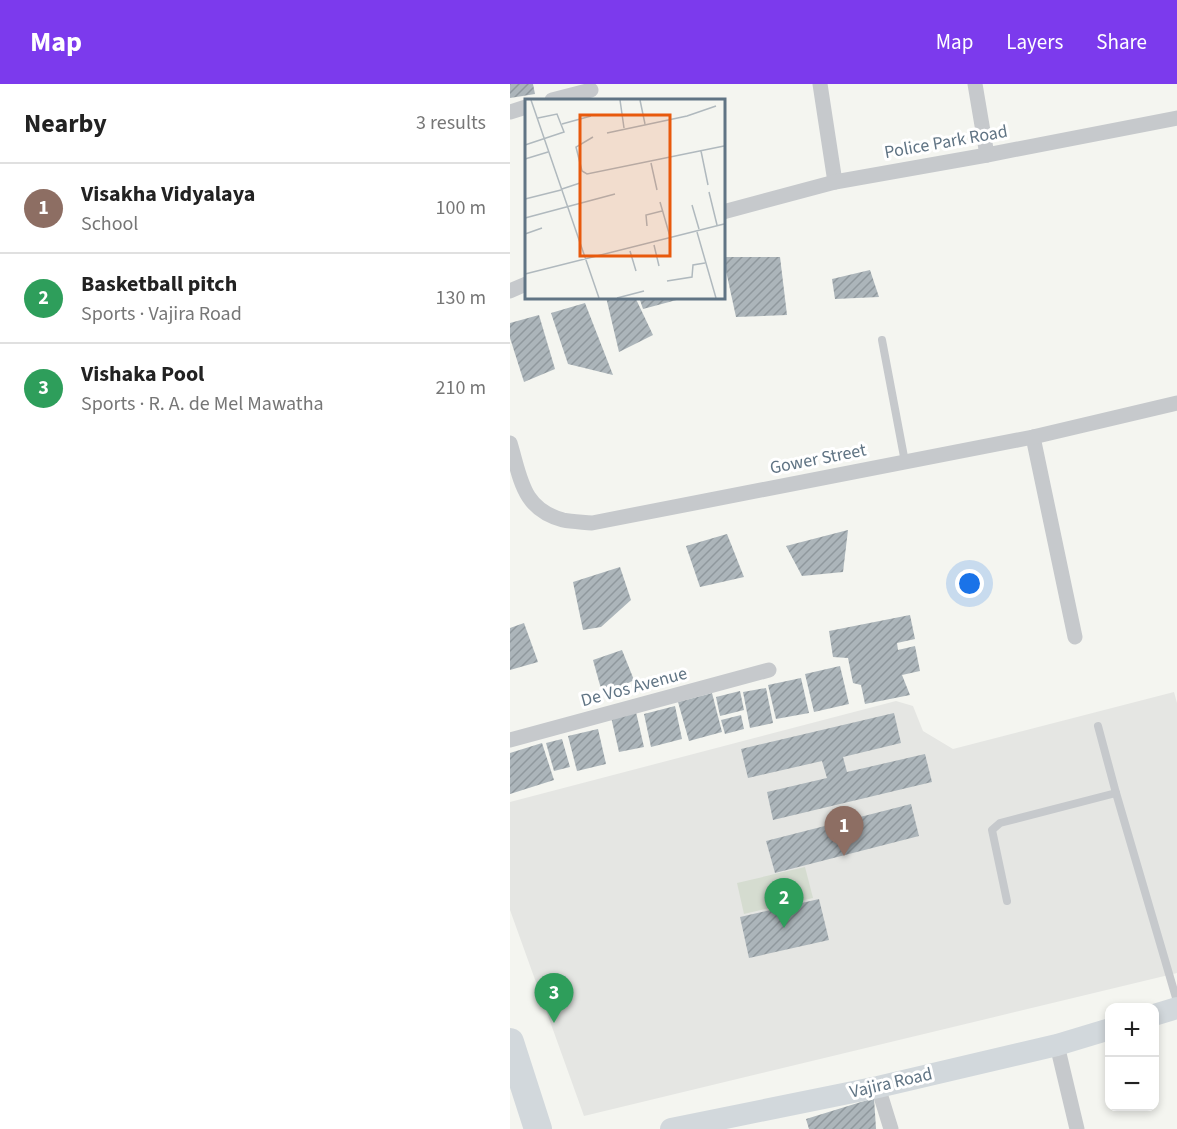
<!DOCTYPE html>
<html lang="en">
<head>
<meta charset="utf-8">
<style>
  :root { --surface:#fff; --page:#f2f2f2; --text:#222; --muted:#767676; --line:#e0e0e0; --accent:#7c3aed }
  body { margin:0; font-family:"Source Sans 3",sans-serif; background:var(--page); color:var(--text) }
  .controls { position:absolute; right:18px; bottom:18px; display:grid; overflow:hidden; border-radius:12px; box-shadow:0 3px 9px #0003 }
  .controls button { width:54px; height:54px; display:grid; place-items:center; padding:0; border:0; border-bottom:2px solid var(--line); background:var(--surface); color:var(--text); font:30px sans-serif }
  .you { position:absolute; left:460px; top:500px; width:21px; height:21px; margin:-15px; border:4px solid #fff; border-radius:50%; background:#1a73e8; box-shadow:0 0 0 9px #1a73e833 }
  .badge { display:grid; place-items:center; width:39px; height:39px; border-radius:50%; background:var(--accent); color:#fff; font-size:20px; font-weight:700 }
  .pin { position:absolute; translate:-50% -50px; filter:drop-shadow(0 2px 3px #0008) }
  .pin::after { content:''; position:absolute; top:32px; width:21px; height:18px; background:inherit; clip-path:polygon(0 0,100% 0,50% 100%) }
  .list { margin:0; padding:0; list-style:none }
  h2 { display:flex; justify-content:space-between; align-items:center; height:78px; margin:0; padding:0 24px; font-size:26px }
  h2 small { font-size:20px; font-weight:400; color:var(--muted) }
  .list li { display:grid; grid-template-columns:39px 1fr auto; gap:18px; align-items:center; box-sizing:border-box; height:90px; padding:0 24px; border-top:2px solid var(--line) }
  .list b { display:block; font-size:22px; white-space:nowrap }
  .list p { margin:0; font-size:20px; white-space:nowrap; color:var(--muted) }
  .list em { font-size:20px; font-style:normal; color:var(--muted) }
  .map { position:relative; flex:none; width:667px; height:1045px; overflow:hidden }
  header { display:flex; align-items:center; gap:36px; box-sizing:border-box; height:84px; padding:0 30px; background:var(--accent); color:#fff }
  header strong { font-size:28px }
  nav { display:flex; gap:33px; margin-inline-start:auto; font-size:21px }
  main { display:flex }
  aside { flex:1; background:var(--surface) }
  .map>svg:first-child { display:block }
  .built { fill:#e5e6e3 }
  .grass { fill:#d5dcd0 }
  .building { fill:url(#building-hatch) }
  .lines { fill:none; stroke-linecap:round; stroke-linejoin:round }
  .lane { stroke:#c6c9cc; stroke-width:8 }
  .street { stroke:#c6c9cc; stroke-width:15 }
  .secondary { stroke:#d2d8dc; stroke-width:22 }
  .highway { stroke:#d2d8dc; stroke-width:28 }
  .labels { text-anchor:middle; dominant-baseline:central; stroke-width:6; stroke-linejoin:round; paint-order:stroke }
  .street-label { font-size:18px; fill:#607484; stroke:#fff }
  .inset-road { fill:none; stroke:#b0b9be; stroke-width:1.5 }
  .view { fill:#e8590c; fill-opacity:0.15; stroke:#e8590c; stroke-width:3 }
  .inset-edge { fill:none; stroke:#607484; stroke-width:3 }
</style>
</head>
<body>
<header>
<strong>Map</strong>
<nav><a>Map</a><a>Layers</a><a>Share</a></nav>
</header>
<main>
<aside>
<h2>Nearby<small>3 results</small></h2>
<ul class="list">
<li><span class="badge" style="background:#8d6e63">1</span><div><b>Visakha Vidyalaya</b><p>School</p></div><em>100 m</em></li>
<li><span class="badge" style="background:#2e9e5b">2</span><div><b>Basketball pitch</b><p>Sports · Vajira Road</p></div><em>130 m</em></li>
<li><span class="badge" style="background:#2e9e5b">3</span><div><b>Vishaka Pool</b><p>Sports · R. A. de Mel Mawatha</p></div><em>210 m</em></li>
</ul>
</aside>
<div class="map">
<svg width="667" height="1045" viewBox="0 0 667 1045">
  <defs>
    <pattern id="building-hatch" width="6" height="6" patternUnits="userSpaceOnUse" patternTransform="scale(1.5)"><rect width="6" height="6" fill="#acb5ba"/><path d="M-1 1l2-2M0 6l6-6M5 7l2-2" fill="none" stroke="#8f989d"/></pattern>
  </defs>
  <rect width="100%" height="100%" fill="#f4f5f0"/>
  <path class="built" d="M664,608L667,619V889L74,1032L0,826V718L386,617L403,622L413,647L443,665Z"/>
  <path class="grass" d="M295,783L303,814L234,830L227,799Z"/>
  <g class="building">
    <path d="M0,0H23L25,10L0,14Z"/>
    <path d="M213,173H270L277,231L226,233Z"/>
    <path d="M360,186L369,213L325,215L322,195Z"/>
    <path d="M96,213H125L143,251L109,268Z"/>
    <path d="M129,213H174V214L133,225Z"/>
    <path d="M75,219L103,291L58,280L41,229Z"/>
    <path d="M29,231L45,285L14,298L0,254V239Z"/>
    <path d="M338,446L333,488L292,492L276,462Z"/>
    <path d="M217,450L234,493L190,503L176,462Z"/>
    <path d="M110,483L121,516L91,543L73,546L63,498Z"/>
    <path d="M400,531L405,555L387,559L388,566L405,562L410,587L392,591L400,611L355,620L351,601L343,599L338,574L323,573L319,547Z"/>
    <path d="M14,539L28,578L0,586V544Z"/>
    <path d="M112,566L124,596L93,612L83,576Z"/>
    <path d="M330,582L339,620L304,628L295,590Z"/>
    <path d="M291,594L299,629L266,635L258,601Z"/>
    <path d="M256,604L263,639L240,644L233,608Z"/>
    <path d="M230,607L234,626L210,632L206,613Z"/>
    <path d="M202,609L212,648L179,657L168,618Z"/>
    <path d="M165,622L172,655L141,663L134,630Z"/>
    <path d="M126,628L134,663L109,668L101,633Z"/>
    <path d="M384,629L391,659L333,673L337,688L415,670L422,698L263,736L257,708L317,694L312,677L238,694L231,665Z"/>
    <path d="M231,631L234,645L215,650L211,636Z"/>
    <path d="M88,645L96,680L67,687L58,652Z"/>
    <path d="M52,655L60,683L44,687L36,659Z"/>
    <path d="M32,659L44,696L0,710V669Z"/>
    <path d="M401,720L409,752L265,789L256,757Z"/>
    <path d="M309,815L319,856L239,874L230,833Z"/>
    <path d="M364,1014L366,1045H299L296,1035Z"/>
  </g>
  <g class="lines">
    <g class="lane">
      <path d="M372,256L395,378"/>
      <path d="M588,642L606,709L667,917"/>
      <path d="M497,817L482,746L490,739L606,709"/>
    </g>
    <g class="street">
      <path d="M310,0L325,98"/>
      <path d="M465,0L477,71"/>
      <path d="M42,16L81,6"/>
      <path d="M0,28L16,23"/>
      <path d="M213,128L325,98L477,71L667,34"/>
      <path d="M0,207L16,200"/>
      <path d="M523,353L565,553"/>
      <path d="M0,359C11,395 12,425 53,436C62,438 73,438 82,439L523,353L667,319"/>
      <path d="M0,656L259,586"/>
      <path d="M547,961L567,1045"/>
      <path d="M368,1003L381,1045"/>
    </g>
    <g class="secondary">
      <path d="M644,931L667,924"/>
      <path d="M161,1045L368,1003L547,961L600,945"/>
    </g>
    <path class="highway" d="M0,958L28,1045"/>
  </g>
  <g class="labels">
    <g class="street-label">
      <text transform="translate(436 58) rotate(-10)">Police Park Road</text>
      <text transform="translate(308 375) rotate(-11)">Gower Street</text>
      <text transform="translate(124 603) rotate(-15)">De Vos Avenue</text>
      <text transform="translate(381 999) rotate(-13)">Vajira Road</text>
    </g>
  </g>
  <g transform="translate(15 15)">
    <rect width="200" height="200" fill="#f4f5f0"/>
    <path class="inset-road" d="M6,1L74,199M95,1L99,29M115,1L120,25M37,25L66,17M82,34L162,17L191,7M68,38L51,48L57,72L62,75L199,47M0,46L39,33L32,15L13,19M176,52L183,86M0,60L23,53M126,64L132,91M37,90L55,84M184,93L192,126M0,100L36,91M135,103L146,141M167,106L174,130M0,119L90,95M122,127L121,116L137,112M172,133L191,199M0,135L17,129M129,146L134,167M105,152L111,172M0,175L199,125M142,182L167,178L168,166L180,164M92,199L119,192"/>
    <path class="view" d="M55,16H145V157H55Z"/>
    <rect width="200" height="200" class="inset-edge"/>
  </g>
</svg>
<div class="controls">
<button>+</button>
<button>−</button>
</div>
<div class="you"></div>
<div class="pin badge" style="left:334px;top:772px;background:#8d6e63">1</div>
<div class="pin badge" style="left:274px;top:844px;background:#2e9e5b">2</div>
<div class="pin badge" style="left:44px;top:939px;background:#2e9e5b">3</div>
</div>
</main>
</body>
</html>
